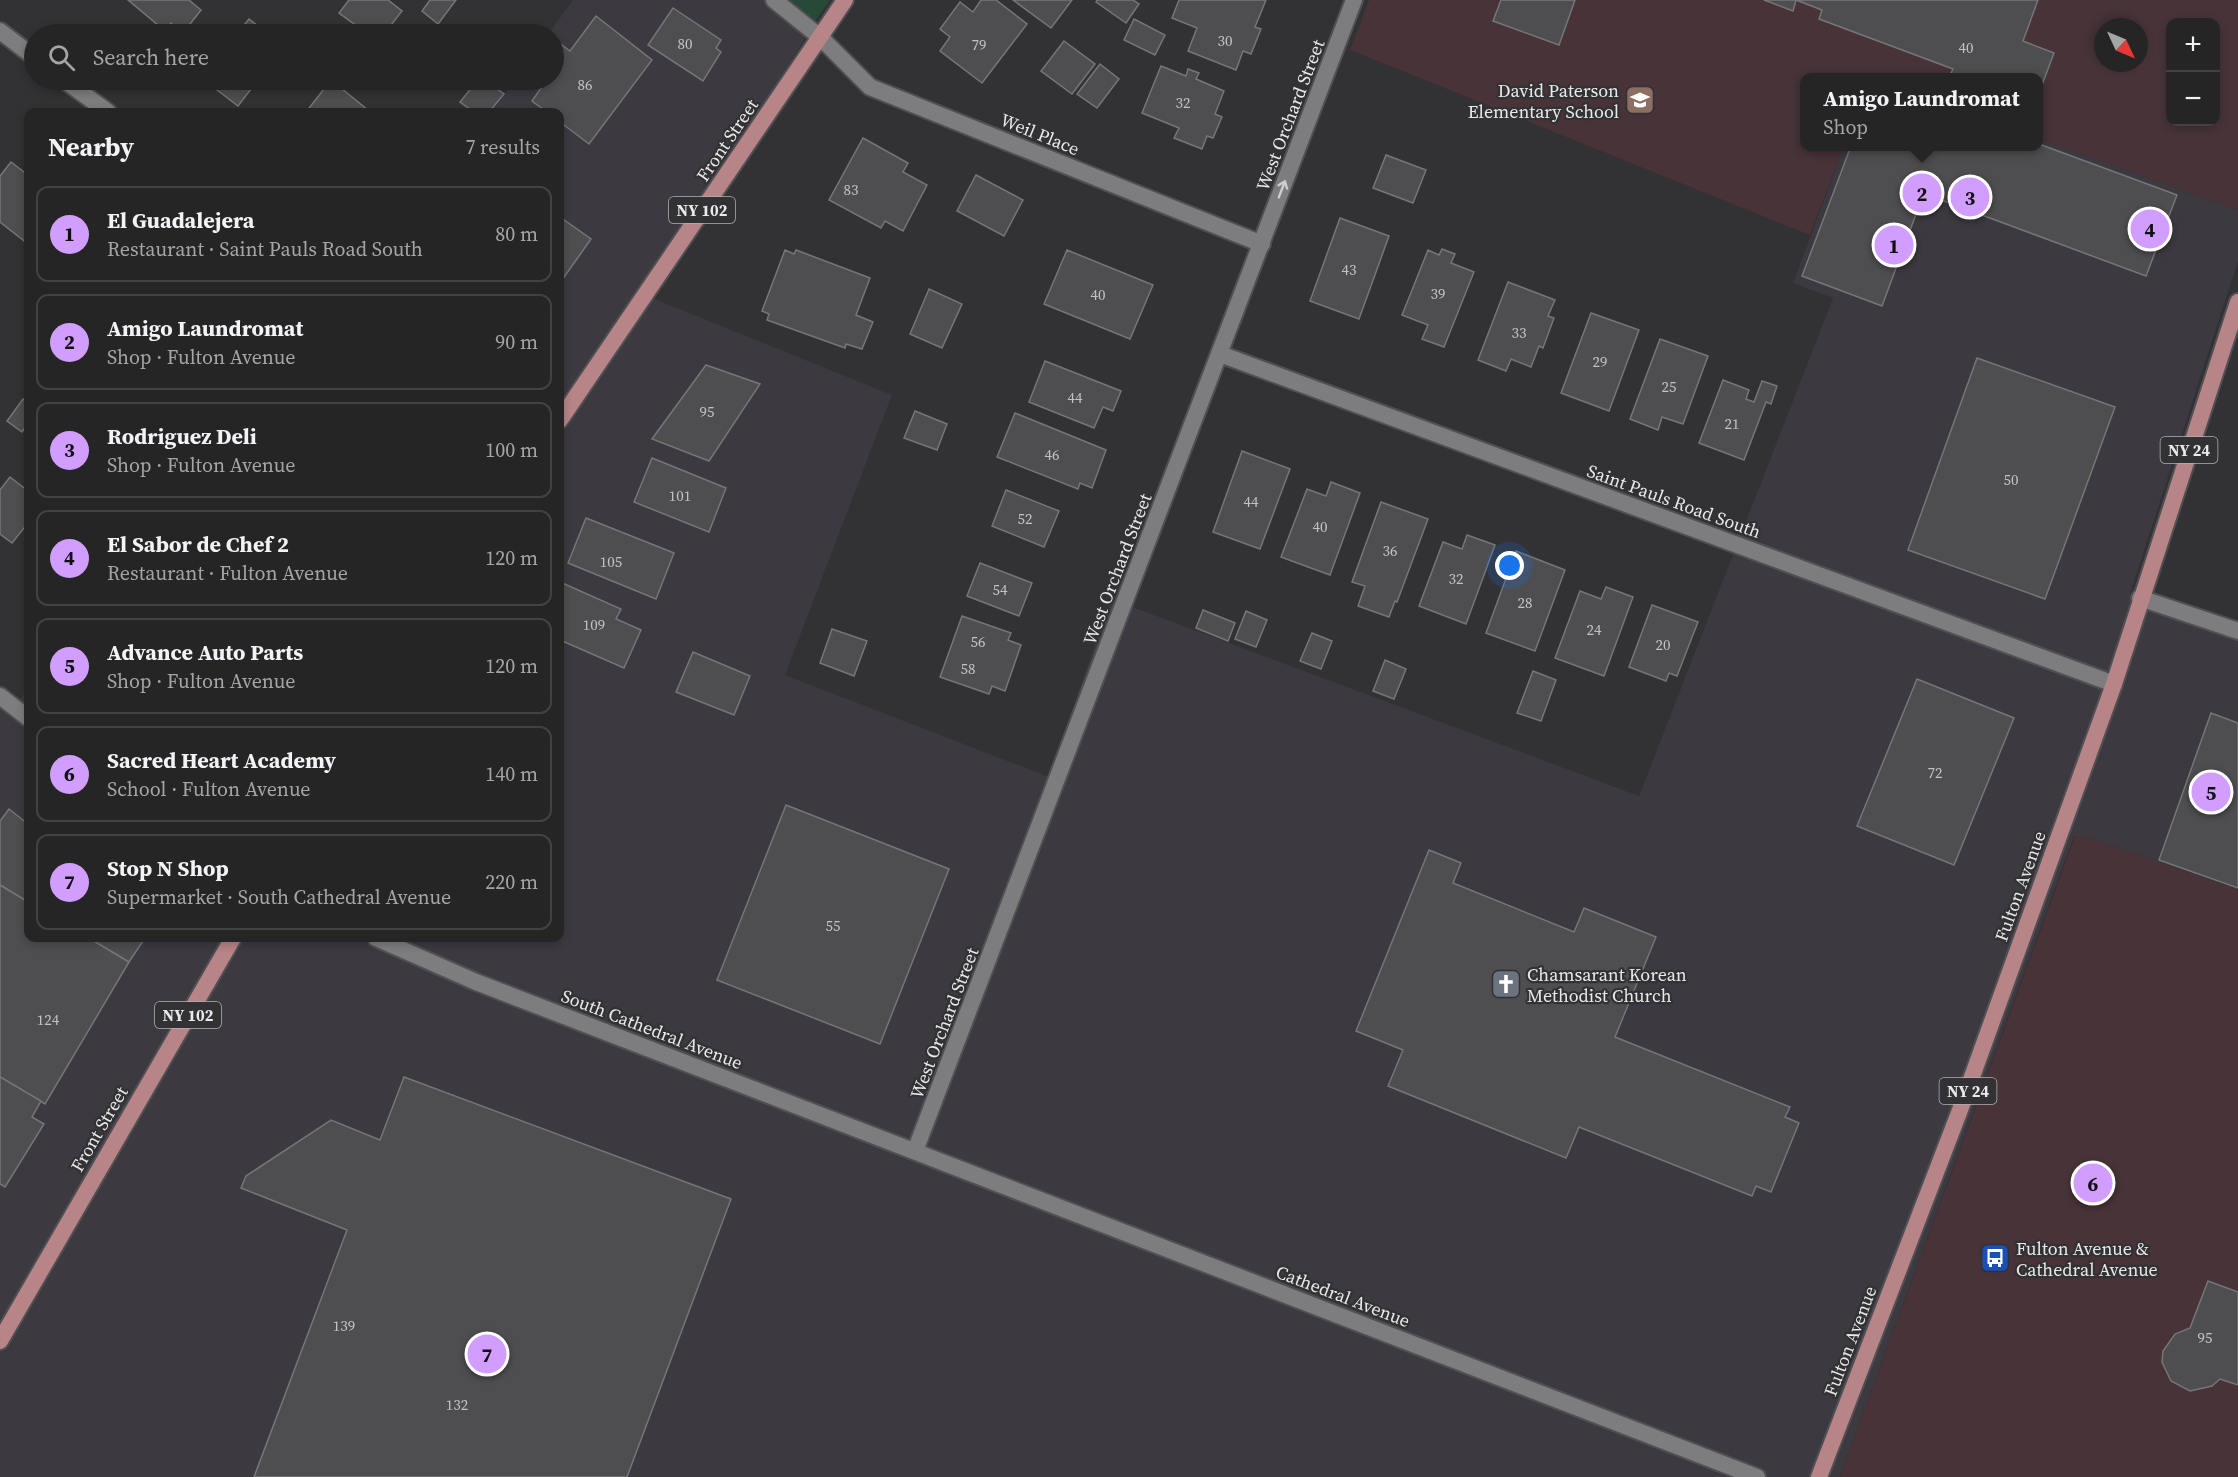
<!DOCTYPE html>
<html lang="en">
<head>
<meta charset="utf-8">
<style>
  :root { --surface:#262526; --page:#323132; --text:#f1f3f6; --muted:#a4a5a7; --line:#424243; --accent:#d19dfe }
  body { margin:0; font-family:"Source Serif 4",serif; background:var(--page); color:var(--text) }
  .controls { position:absolute; right:18px; top:18px; display:grid; overflow:hidden; border-radius:12px; box-shadow:0 3px 9px #0003 }
  .controls button { width:54px; height:54px; display:grid; place-items:center; padding:0; border:0; border-bottom:2px solid var(--line); background:var(--surface); color:var(--text); font:30px sans-serif }
  .compass { position:absolute; left:2094px; top:18px; width:54px; height:54px; border-radius:50%; background:var(--surface); box-shadow:0 3px 9px #0003; rotate:134deg }
  .you { position:absolute; left:1510px; top:566px; width:21px; height:21px; margin:-15px; border:4px solid #fff; border-radius:50%; background:#1a73e8; box-shadow:0 0 0 9px #1a73e833 }
  .badge { display:grid; place-items:center; width:39px; height:39px; border-radius:50%; background:var(--accent); color:#111; font-size:20px; font-weight:700 }
  .pin { position:absolute; translate:-50% -50%; border:3px solid #fff; box-shadow:0 2px 6px #0006 }
  .popup { position:absolute; left:1800px; top:73px; width:243px; height:78px; box-sizing:border-box; display:grid; place-content:center; border-radius:12px; background:var(--surface); filter:drop-shadow(0 2px 4px #0005); font-size:20px; white-space:nowrap; color:var(--muted) }
  .popup b { font-size:22px; color:var(--text) }
  .popup::after { content:''; position:absolute; left:50%; top:100%; margin-left:-12px; border:12px solid transparent; border-top-color:var(--surface) }
  .list { margin:0; padding:0; list-style:none }
  h2 { display:flex; justify-content:space-between; align-items:center; height:78px; margin:0; padding:0 24px; font-size:26px }
  h2 small { font-size:20px; font-weight:400; color:var(--muted) }
  .list li { display:grid; grid-template-columns:39px 1fr auto; gap:18px; align-items:center; box-sizing:border-box; height:96px; margin:0 12px 12px; padding:0 12px; border:2px solid var(--line); border-radius:12px }
  .list b { display:block; font-size:22px; white-space:nowrap }
  .list p { margin:0; font-size:20px; white-space:nowrap; color:var(--muted) }
  .list em { font-size:20px; font-style:normal; color:var(--muted) }
  .icon { flex:none; width:33px; height:33px; fill:none; stroke:currentColor; stroke-width:2; stroke-linecap:round; stroke-linejoin:round }
  .map { position:relative; flex:none; width:2238px; height:1477px; overflow:hidden }
  .search { position:absolute; background:var(--surface); box-shadow:0 3px 9px #0003; left:24px; top:24px; width:540px; height:66px; display:flex; align-items:center; gap:15px; box-sizing:border-box; padding:0 21px; border-radius:33px; color:var(--muted); font-size:22px }
  .panel { position:absolute; background:var(--surface); box-shadow:0 3px 9px #0003; left:24px; top:108px; width:540px; height:834px; border-radius:12px }
  .map>svg:first-child { display:block }
  .built { fill:#3c3940 }
  .education { fill:#473338; fill-rule:evenodd }
  .green { fill:#274937 }
  .building { fill:#4e4d50; stroke:#767578; stroke-width:1.5 }
  .lines { fill:none; stroke-linecap:round; stroke-linejoin:round }
  .minor-casing { stroke:#504f51; stroke-width:20 }
  .tertiary-casing { stroke:#504f51; stroke-width:20 }
  .primary-casing { stroke:#504f51; stroke-width:20 }
  .minor { stroke:#7d7c7f; stroke-width:16 }
  .tertiary { stroke:#7d7c7f; stroke-width:16 }
  .primary { stroke:#b78487; stroke-width:16 }
  .oneway { stroke:#cecdcf }
  .labels { text-anchor:middle; dominant-baseline:central; stroke-width:4.5; stroke-linejoin:round; paint-order:stroke }
  .number-label { font-size:15px; fill:#c2c1c4 }
  .shield { fill:#323133; stroke:#b2b1b3; stroke-width:1.5 }
  .shield-label { font-size:16px; font-weight:bold; fill:#e9e8ea }
  .poi-label { font-size:18px; fill:#e9e8ea; stroke:#323133; text-anchor:start }
  .street-label { font-size:18px; fill:#e9e8ea; stroke:#323133 }
</style>
</head>
<body>
<div class="map">
<svg width="2238" height="1477" viewBox="0 0 2238 1477">
  <rect width="100%" height="100%" fill="#323133"/>
  <path class="built" d="M573,0H788L815,21L652,298L892,395L785,675L1049,777L1111,599L1639,796L1833,298L1793,283L1844,147L2039,146V139L2238,210V261L2130,594L2238,630V890L2158,861L2086,837L2074,836L1840,1477H0V688L18,702L28,688V938H560V112H490L515,80H554V34H548Z"/>
  <g class="education">
    <path d="M1369,0H2238V210L2039,139V77H1805V146L1844,147L1810,235L1350,50ZM2170,22H2216V122H2170ZM2103,27H2139V63H2103Z"/>
    <path d="M2075,836L2086,837L2158,861L2238,890V1477H1840Z"/>
  </g>
  <path class="green" d="M788,0H830L815,21Z"/>
  <g class="building">
    <path d="M128,0H189L201,10L183,33L171,23L165,31Z"/>
    <path d="M349,0H388L402,11L384,34H368L339,13Z"/>
    <path d="M430,0H456L438,24L422,11Z"/>
    <path d="M981,0H996L1027,24L982,83L940,51L950,37L940,29L960,2L973,12Z"/>
    <path d="M1013,0H1072L1051,28Z"/>
    <path d="M1097,0H1133L1139,4L1126,23L1096,2Z"/>
    <path d="M1179,0H1266L1255,27L1261,29L1251,54L1243,51L1236,70L1188,51L1197,28L1172,18Z"/>
    <path d="M1501,0H1575L1559,45L1493,21Z"/>
    <path d="M1764,0H2038L2023,41L2054,53L2039,93V77H1962L1951,73L1953,69L1819,19L1822,10L1796,0L1793,11Z"/>
    <path d="M673,8L721,40L716,48L721,52L703,81L648,45Z"/>
    <path d="M596,16L652,60L589,144L560,122V112H547L532,101L541,88L530,80H554V39L570,51Z"/>
    <path d="M249,19L268,34H237Z"/>
    <path d="M1134,19L1165,35L1155,55L1124,40Z"/>
    <path d="M1064,41L1095,64L1072,94L1041,71Z"/>
    <path d="M1100,64L1119,79L1097,108L1077,94Z"/>
    <path d="M1161,66L1186,76L1188,69L1199,73L1196,79L1224,91L1215,114L1222,117L1213,138L1207,136L1202,149L1174,138L1179,128L1142,113Z"/>
    <path d="M204,80H258L238,106Z"/>
    <path d="M331,80L368,110L366,112H306Z"/>
    <path d="M478,80H484L504,94L489,112H474L460,102Z"/>
    <path d="M863,138L908,163L903,172L927,185L903,231L885,221L881,228L829,200Z"/>
    <path d="M2039,144L2177,195L2146,276L1936,198L1919,206L1882,306L1802,276L1851,146H2039Z"/>
    <path d="M1386,155L1426,170L1413,203L1373,188Z"/>
    <path d="M11,162L28,175V244L0,222V176Z"/>
    <path d="M976,175L1023,200L1004,236L957,211Z"/>
    <path d="M560,217L591,239L560,283Z"/>
    <path d="M1340,218L1389,236L1359,319L1310,301Z"/>
    <path d="M1442,249L1455,254L1451,263L1474,272L1444,347L1422,339L1428,325L1402,315L1428,250L1439,255Z"/>
    <path d="M785,250L794,254L796,250L870,278L856,315L873,322L862,349L846,344L845,348L767,320L769,314L762,311Z"/>
    <path d="M1067,250L1153,285L1130,339L1044,304Z"/>
    <path d="M1508,282L1555,300L1548,316L1554,318L1543,348L1539,346L1531,367L1511,359L1506,371L1478,360Z"/>
    <path d="M929,289L962,304L942,348L910,334Z"/>
    <path d="M1591,313L1639,330L1609,411L1561,393Z"/>
    <path d="M1660,339L1708,356L1683,424L1662,417L1658,430L1630,419Z"/>
    <path d="M1977,358L2115,407L2045,599L1908,550Z"/>
    <path d="M1045,361L1121,391L1113,411L1103,407L1094,428L1029,402Z"/>
    <path d="M706,365L760,384L709,461L652,439Z"/>
    <path d="M1723,380L1749,390L1746,399L1754,402L1762,381L1777,386L1771,404L1766,402L1744,460L1699,443Z"/>
    <path d="M23,399L28,403V423L22,432L7,421Z"/>
    <path d="M915,411L947,424L937,450L904,438Z"/>
    <path d="M1015,413L1106,450L1092,488L1080,483L1078,489L997,457Z"/>
    <path d="M1242,451L1290,469L1260,549L1213,532Z"/>
    <path d="M652,458L726,488L709,532L634,502Z"/>
    <path d="M10,477L28,491V523L12,543L0,534V490Z"/>
    <path d="M1331,482L1360,493L1330,575L1281,557L1307,489L1326,496Z"/>
    <path d="M1006,490L1059,511L1044,547L992,526Z"/>
    <path d="M1381,502L1428,519L1397,602L1395,601L1389,617L1358,606L1365,586L1352,582Z"/>
    <path d="M586,518L674,553L656,599L568,563Z"/>
    <path d="M1467,535L1495,545L1466,624L1419,606L1443,542L1462,549Z"/>
    <path d="M1516,551L1565,570L1535,651L1486,633Z"/>
    <path d="M980,563L1032,583L1019,616L967,596Z"/>
    <path d="M560,582L621,609L616,619L641,630L624,668L560,640Z"/>
    <path d="M1606,587L1633,597L1604,676L1555,658L1580,591L1601,599Z"/>
    <path d="M1652,605L1698,622L1677,676L1669,673L1666,681L1629,667Z"/>
    <path d="M1203,610L1235,623L1228,641L1196,628Z"/>
    <path d="M1246,611L1267,620L1256,647L1235,639Z"/>
    <path d="M962,616L1011,633L1008,640L1021,645L1005,691L992,686L989,694L940,677Z"/>
    <path d="M832,629L867,641L854,676L820,663Z"/>
    <path d="M1312,633L1332,641L1321,669L1300,661Z"/>
    <path d="M693,652L750,676L734,715L676,692Z"/>
    <path d="M1385,660L1406,669L1394,699L1373,691Z"/>
    <path d="M1533,671L1556,680L1541,721L1517,713Z"/>
    <path d="M1917,679L2014,718L1954,865L1857,826Z"/>
    <path d="M2211,713L2238,723V888L2159,860Z"/>
    <path d="M786,805L949,869L880,1044L717,980Z"/>
    <path d="M9,809L28,824V902L0,885V821Z"/>
    <path d="M1429,850L1461,863L1453,883L1574,932L1584,908L1656,937L1615,1037L1790,1107L1785,1117L1799,1123L1771,1192L1756,1186L1752,1196L1579,1127L1566,1158L1388,1086L1403,1050L1356,1031Z"/>
    <path d="M0,885L28,902V938H89L129,962L45,1104L0,1077Z"/>
    <path d="M89,938H145L129,962Z"/>
    <path d="M0,1077L41,1101L32,1117L44,1124L5,1187L0,1184Z"/>
    <path d="M404,1077L731,1199L627,1477H254L347,1230L241,1188L246,1176L331,1120L380,1140Z"/>
    <path d="M2208,1281L2238,1292V1385L2220,1379L2212,1386L2190,1391L2171,1381L2162,1362L2163,1351L2175,1334L2190,1328Z"/>
  </g>
  <g class="lines">
    <g class="minor-casing">
      <g id="minor">
        <path d="M774,0L820,37L870,87L1262,244"/>
        <path d="M0,31L34,57"/>
        <path d="M64,80L108,112"/>
        <path d="M1220,354L2114,684"/>
        <path d="M2140,598L2238,631"/>
        <path d="M915,1151L1354,0"/>
      </g>
    </g>
    <g class="tertiary-casing">
      <g id="tertiary">
        <path d="M0,696L28,718"/>
        <path d="M376,938L476,982L1757,1477"/>
      </g>
    </g>
    <g class="primary-casing">
      <g id="primary">
        <path d="M560,420L845,0"/>
        <path d="M0,1341L233,938"/>
        <path d="M1819,1477L1960,1110L2114,684L2238,302"/>
      </g>
    </g>
    <use href="#minor" class="minor"/>
    <use href="#tertiary" class="tertiary"/>
    <use href="#primary" class="primary"/>
  </g>
  <defs><path id="oneway-shaft" d="M-6 0H5M1.5-3L5.5 0L1.5 3" fill="none" stroke-width="1.6" stroke-linecap="round" stroke-linejoin="round" transform="scale(1.5)"/></defs>
  <use class="oneway" href="#oneway-shaft" transform="translate(1282 189) rotate(-69)"/>
  <defs>
    <g id="school-square" transform="scale(1.5)"><rect x="-9" y="-9" width="18" height="18" rx="4" fill="#8d6e63" stroke="#323133"/><path d="M0-5L7-2L0 1L-7-2ZM-4 1L0 2.5L4 1V4Q0 6-4 4Z" fill="#fff"/></g>
    <g id="church-square" transform="scale(1.5)"><rect x="-9" y="-9" width="18" height="18" rx="4" fill="#6b7280" stroke="#323133"/><path d="M-1.2-6h2.4v3.5h3.3v2.4h-3.3V6h-2.4V-.1h-3.3v-2.4h3.3Z" fill="#fff"/></g>
    <g id="bus-square" transform="scale(1.5)"><rect x="-9" y="-9" width="18" height="18" rx="4" fill="#1a4fb4" stroke="#323133"/><path d="M-5-6H5V4H4V6H2V4H-2V6H-4V4H-5ZM-3.5-4V0h7V-4ZM-3.5 1.2v1.5H-2V1.2ZM2 1.2v1.5H3.5V1.2Z" fill="#fff"/></g>
  </defs>
  <g fill-rule="evenodd">
    <use href="#school-square" x="1640" y="100"/>
    <use href="#church-square" x="1506" y="984"/>
    <use href="#bus-square" x="1995" y="1258"/>
  </g>
  <g class="labels">
    <g class="number-label">
      <text x="1225" y="40">30</text>
      <text x="685" y="43">80</text>
      <text x="979" y="44">79</text>
      <text x="1966" y="47">40</text>
      <text x="585" y="84">86</text>
      <text x="1183" y="102">32</text>
      <text x="851" y="189">83</text>
      <text x="1349" y="269">43</text>
      <text x="1438" y="293">39</text>
      <text x="1098" y="294">40</text>
      <text x="1519" y="332">33</text>
      <text x="1600" y="361">29</text>
      <text x="1669" y="386">25</text>
      <text x="1075" y="397">44</text>
      <text x="707" y="411">95</text>
      <text x="1732" y="423">21</text>
      <text x="1052" y="454">46</text>
      <text x="2011" y="479">50</text>
      <text x="680" y="495">101</text>
      <text x="1251" y="501">44</text>
      <text x="1025" y="518">52</text>
      <text x="1320" y="526">40</text>
      <text x="1390" y="550">36</text>
      <text x="611" y="561">105</text>
      <text x="1456" y="578">32</text>
      <text x="1000" y="589">54</text>
      <text x="1525" y="602">28</text>
      <text x="594" y="624">109</text>
      <text x="1594" y="629">24</text>
      <text x="978" y="641">56</text>
      <text x="1663" y="644">20</text>
      <text x="968" y="668">58</text>
      <text x="1935" y="772">72</text>
      <text x="833" y="925">55</text>
      <text x="48" y="1019">124</text>
      <text x="344" y="1325">139</text>
      <text x="2205" y="1337">95</text>
      <text x="457" y="1404">132</text>
    </g>
    <g class="shield">
      <rect x="669" y="197" width="66" height="26" rx="4.5"/>
      <rect x="2160.5" y="437" width="57" height="26" rx="4.5"/>
      <rect x="155" y="1002" width="66" height="26" rx="4.5"/>
      <rect x="1939.5" y="1078" width="57" height="26" rx="4.5"/>
    </g>
    <g class="shield-label">
      <text x="702" y="210">NY 102</text>
      <text x="2189" y="450">NY 24</text>
      <text x="188" y="1015">NY 102</text>
      <text x="1968" y="1091">NY 24</text>
    </g>
    <g class="poi-label">
      <text x="1619" y="90" text-anchor="end">David Paterson<tspan x="1619" dy="21">Elementary School</tspan></text>
      <text x="1527" y="974">Chamsarant Korean<tspan x="1527" dy="21">Methodist Church</tspan></text>
      <text x="2016" y="1248">Fulton Avenue &amp;<tspan x="2016" dy="21">Cathedral Avenue</tspan></text>
    </g>
    <g class="street-label">
      <text transform="translate(1290 115) rotate(-69)">West Orchard Street</text>
      <text transform="translate(1040 134) rotate(22)">Weil Place</text>
      <text transform="translate(727 140) rotate(-56)">Front Street</text>
      <text transform="translate(1674 501) rotate(20)">Saint Pauls Road South</text>
      <text transform="translate(1117 569) rotate(-69)">West Orchard Street</text>
      <text transform="translate(2020 886) rotate(-70)">Fulton Avenue</text>
      <text transform="translate(944 1023) rotate(-69)">West Orchard Street</text>
      <text transform="translate(652 1029) rotate(21)">South Cathedral Avenue</text>
      <text transform="translate(99 1129) rotate(-60)">Front Street</text>
      <text transform="translate(1343 1296) rotate(21)">Cathedral Avenue</text>
      <text transform="translate(1850 1341) rotate(-69)">Fulton Avenue</text>
    </g>
  </g>
</svg>
<div class="controls">
<button>+</button>
<button>−</button>
</div>
<svg class="compass" viewBox="-18 -18 36 36"><path d="M0-13l5 13h-10z" fill="#e53935"/><path d="M0 13l5-13h-10z" fill="#a4a5a7"/></svg>
<div class="you"></div>
<div class="pin badge" style="left:1894px;top:245px">1</div>
<div class="pin badge" style="left:1922px;top:193px">2</div>
<div class="popup"><b>Amigo Laundromat</b>Shop</div>
<div class="pin badge" style="left:1970px;top:197px">3</div>
<div class="pin badge" style="left:2150px;top:229px">4</div>
<div class="pin badge" style="left:2211px;top:792px">5</div>
<div class="pin badge" style="left:2093px;top:1183px">6</div>
<div class="pin badge" style="left:487px;top:1354px">7</div>
<div class="search"><svg class="icon" aria-label="search" viewBox="0 0 24 24"><circle cx="10" cy="10" r="6"/><path d="M15 15l6 6"/></svg>Search here</div>
<section class="panel">
<h2>Nearby<small>7 results</small></h2>
<ul class="list">
<li><span class="badge">1</span><div><b>El Guadalejera</b><p>Restaurant · Saint Pauls Road South</p></div><em>80 m</em></li>
<li><span class="badge">2</span><div><b>Amigo Laundromat</b><p>Shop · Fulton Avenue</p></div><em>90 m</em></li>
<li><span class="badge">3</span><div><b>Rodriguez Deli</b><p>Shop · Fulton Avenue</p></div><em>100 m</em></li>
<li><span class="badge">4</span><div><b>El Sabor de Chef 2</b><p>Restaurant · Fulton Avenue</p></div><em>120 m</em></li>
<li><span class="badge">5</span><div><b>Advance Auto Parts</b><p>Shop · Fulton Avenue</p></div><em>120 m</em></li>
<li><span class="badge">6</span><div><b>Sacred Heart Academy</b><p>School · Fulton Avenue</p></div><em>140 m</em></li>
<li><span class="badge">7</span><div><b>Stop N Shop</b><p>Supermarket · South Cathedral Avenue</p></div><em>220 m</em></li>
</ul>
</section>
</div>
</body>
</html>
